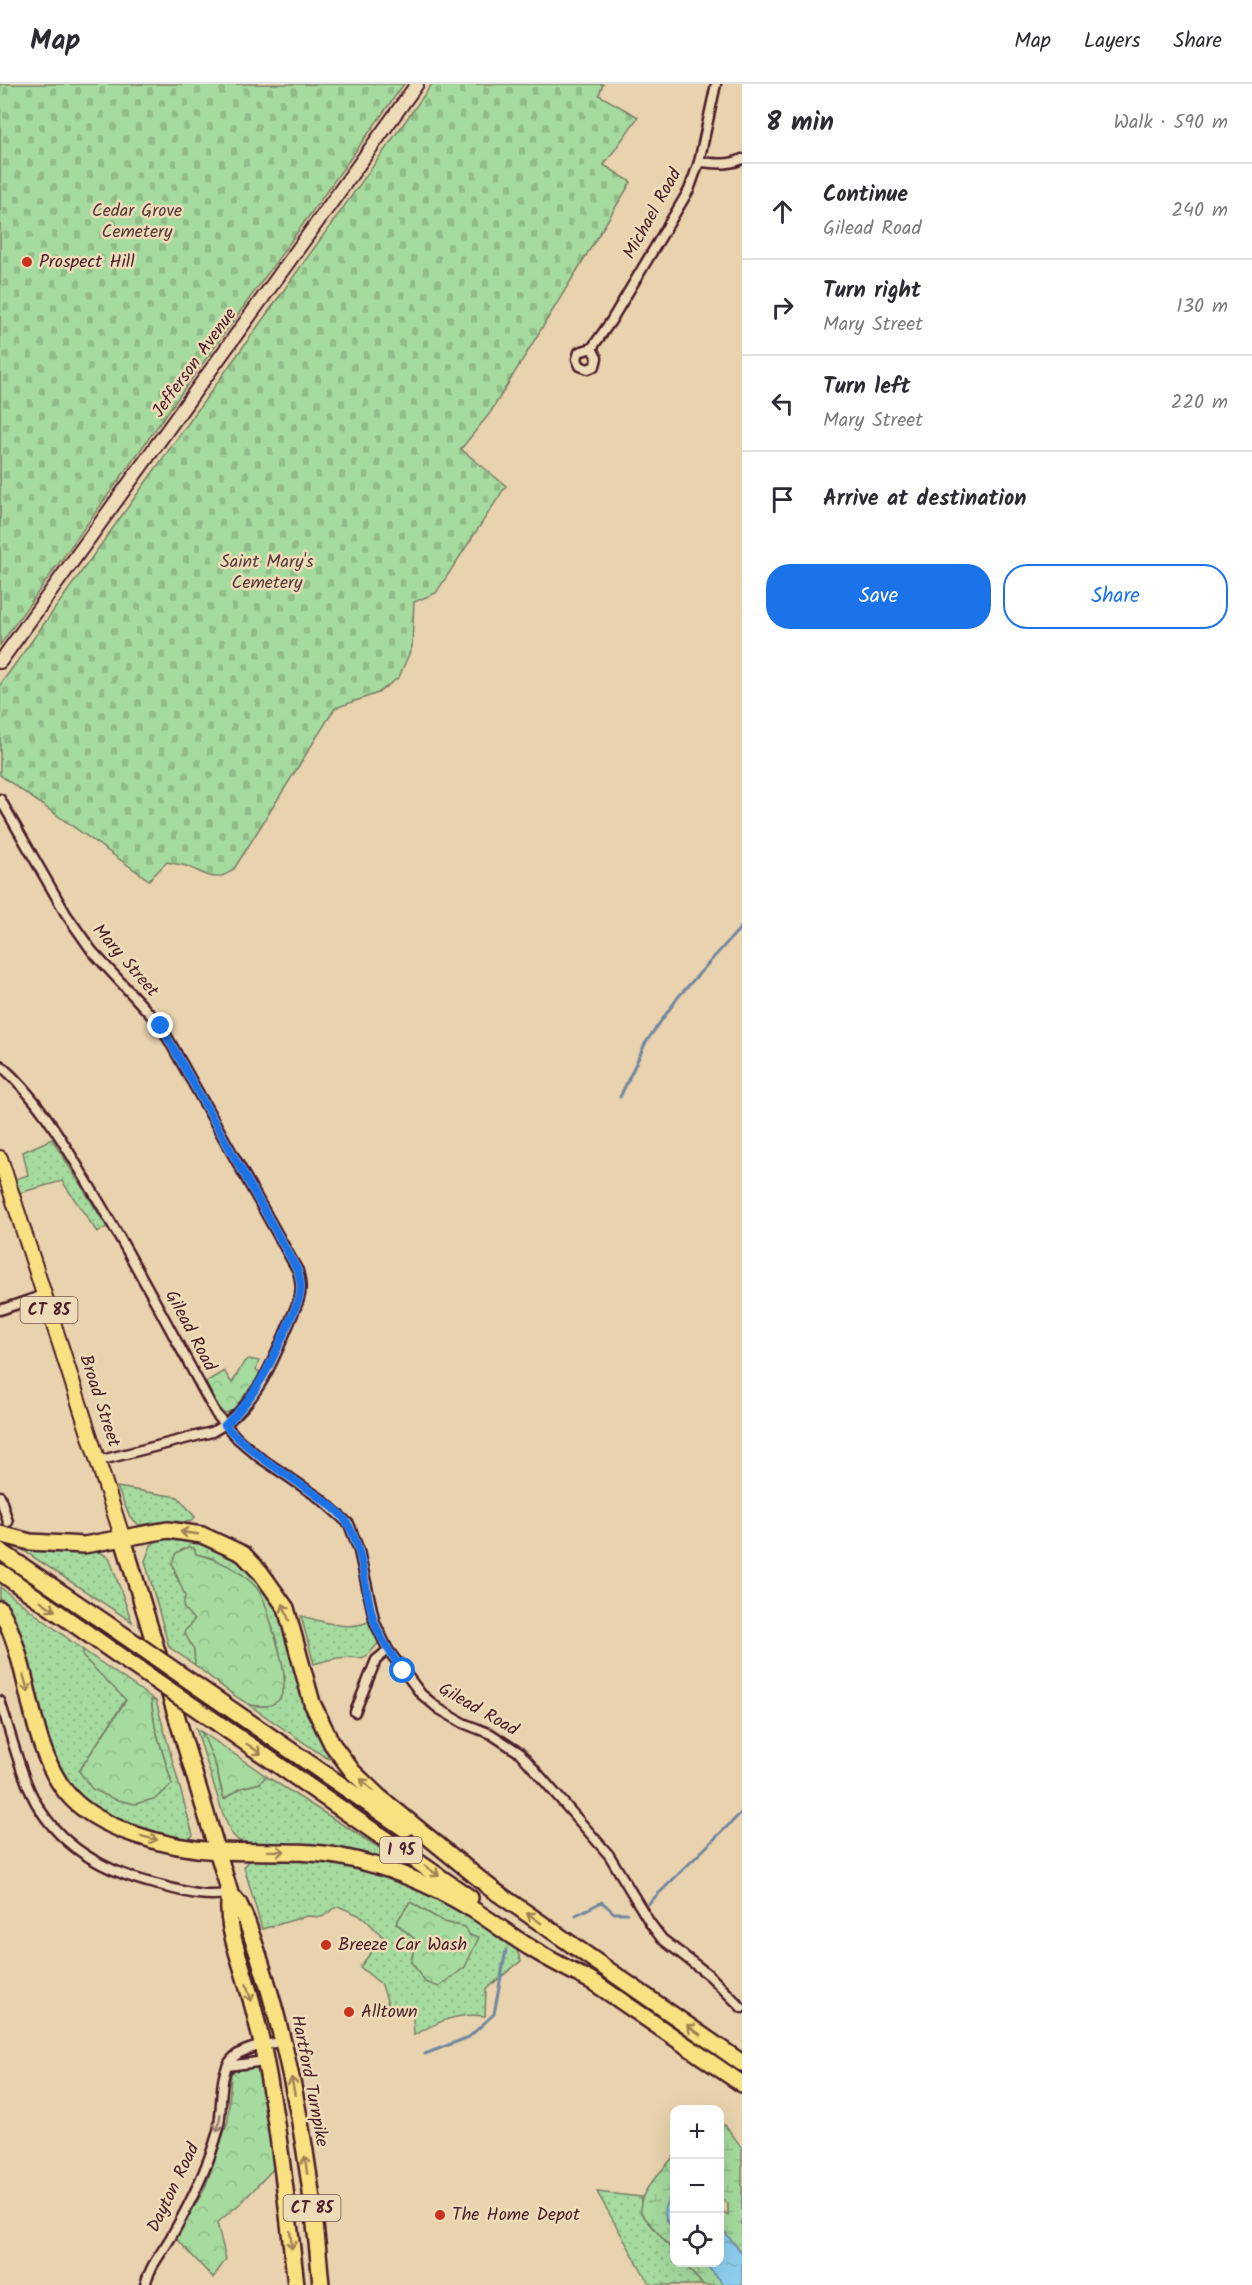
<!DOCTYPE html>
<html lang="en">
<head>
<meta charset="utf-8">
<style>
  :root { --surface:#fff; --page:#f2f2f3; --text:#2b2b33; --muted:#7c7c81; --line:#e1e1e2; --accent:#1a73e8 }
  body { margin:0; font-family:Kalam,sans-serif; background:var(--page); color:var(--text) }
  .controls { position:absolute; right:18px; bottom:18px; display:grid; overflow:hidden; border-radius:12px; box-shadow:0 6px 24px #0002 }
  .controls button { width:54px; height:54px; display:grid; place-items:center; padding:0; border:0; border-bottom:2px solid var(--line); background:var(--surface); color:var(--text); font:30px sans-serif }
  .stop { position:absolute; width:18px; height:18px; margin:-14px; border:4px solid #1a73e8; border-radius:50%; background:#fff }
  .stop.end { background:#1a73e8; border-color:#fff; box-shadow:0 2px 6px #0008 }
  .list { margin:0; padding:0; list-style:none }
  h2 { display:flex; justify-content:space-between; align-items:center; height:78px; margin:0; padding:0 24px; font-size:26px }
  h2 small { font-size:20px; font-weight:400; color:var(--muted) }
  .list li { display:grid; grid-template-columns:39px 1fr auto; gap:18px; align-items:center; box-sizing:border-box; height:96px; padding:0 24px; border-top:2px solid var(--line) }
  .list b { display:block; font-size:22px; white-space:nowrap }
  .list p { margin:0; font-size:20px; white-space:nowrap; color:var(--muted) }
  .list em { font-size:20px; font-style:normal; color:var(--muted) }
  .actions { display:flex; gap:12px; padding:18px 24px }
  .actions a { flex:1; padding:14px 0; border:2px solid var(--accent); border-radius:24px; text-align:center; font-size:21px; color:var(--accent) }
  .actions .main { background:var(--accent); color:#fff }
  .icon { flex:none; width:33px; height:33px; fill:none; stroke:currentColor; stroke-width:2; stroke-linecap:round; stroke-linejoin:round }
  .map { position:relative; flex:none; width:742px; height:2201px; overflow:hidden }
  header { display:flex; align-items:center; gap:36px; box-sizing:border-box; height:84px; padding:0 30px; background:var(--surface); border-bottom:2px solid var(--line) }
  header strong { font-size:28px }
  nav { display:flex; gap:33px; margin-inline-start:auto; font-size:21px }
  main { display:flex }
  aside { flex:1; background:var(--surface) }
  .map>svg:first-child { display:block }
  .grass { fill:url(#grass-dots); stroke:#787d64; stroke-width:1.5; fill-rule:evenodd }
  .forest { fill:url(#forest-crowns); stroke:#787d64; stroke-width:1.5 }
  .wetland { fill:url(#wetland-marsh); stroke:#787d64; stroke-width:1.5 }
  .cemetery { fill:url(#cemetery-stones); stroke:#787d64; stroke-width:1.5 }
  .water { fill:url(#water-ripples); stroke:#7288a0; stroke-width:1.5 }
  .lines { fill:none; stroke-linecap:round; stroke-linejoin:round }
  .stream { stroke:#7288a0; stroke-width:3 }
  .street-casing { stroke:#4a1f2b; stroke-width:13 }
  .secondary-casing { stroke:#4a1f2b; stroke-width:16 }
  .primary-casing { stroke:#4a1f2b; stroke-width:18 }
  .highway-casing { stroke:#4a1f2b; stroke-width:20 }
  .street { stroke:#eedbb8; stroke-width:8 }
  .secondary { stroke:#eedbb8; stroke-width:12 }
  .primary { stroke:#f9e181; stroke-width:14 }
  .highway { stroke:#f9e181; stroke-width:15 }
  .highway-bridge-casing { stroke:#4a1f2b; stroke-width:20; stroke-linecap:butt }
  .highway-bridge { stroke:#f9e181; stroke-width:15 }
  .oneway { stroke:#a28056 }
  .oneway2 { stroke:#9c7d72 }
  .route { stroke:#1a73e8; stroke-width:8 }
  .poi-dot { fill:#c8321e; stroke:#eedbb8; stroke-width:2 }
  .labels { text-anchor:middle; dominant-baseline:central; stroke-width:5; stroke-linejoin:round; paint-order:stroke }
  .shield { fill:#eedbb8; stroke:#7b5755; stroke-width:1.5 }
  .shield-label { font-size:16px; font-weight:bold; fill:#4a1f2b }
  .park-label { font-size:18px; fill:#583b3c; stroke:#eedbb8 }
  .street-label { font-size:18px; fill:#4a1f2b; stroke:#eedbb8 }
  .poi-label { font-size:18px; fill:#4a1f2b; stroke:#eedbb8; text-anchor:start }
</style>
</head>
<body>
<header>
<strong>Map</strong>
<nav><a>Map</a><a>Layers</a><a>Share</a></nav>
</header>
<main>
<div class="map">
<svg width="742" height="2201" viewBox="0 0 742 2201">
  <defs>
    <pattern id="grass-dots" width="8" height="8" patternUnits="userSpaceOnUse" patternTransform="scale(1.5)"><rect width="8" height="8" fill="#a5db9e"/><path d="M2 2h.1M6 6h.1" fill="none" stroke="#90bc88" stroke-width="1.8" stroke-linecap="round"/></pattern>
    <pattern id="forest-crowns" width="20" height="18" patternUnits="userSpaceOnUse" patternTransform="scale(1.5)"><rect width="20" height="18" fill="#a5db9e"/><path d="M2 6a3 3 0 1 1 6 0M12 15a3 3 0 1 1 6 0" fill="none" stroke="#90bc88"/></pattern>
    <pattern id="wetland-marsh" width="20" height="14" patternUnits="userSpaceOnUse" patternTransform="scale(1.5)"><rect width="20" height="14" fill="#a5db9e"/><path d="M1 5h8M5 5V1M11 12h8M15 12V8" fill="none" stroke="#90bc88"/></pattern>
    <pattern id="cemetery-stones" width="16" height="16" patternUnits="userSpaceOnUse" patternTransform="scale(1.5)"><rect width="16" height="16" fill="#a5db9e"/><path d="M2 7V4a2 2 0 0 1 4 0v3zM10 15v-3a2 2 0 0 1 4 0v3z" fill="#90bc88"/></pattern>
    <pattern id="water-ripples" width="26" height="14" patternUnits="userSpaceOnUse" patternTransform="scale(1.5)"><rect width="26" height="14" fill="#8dceee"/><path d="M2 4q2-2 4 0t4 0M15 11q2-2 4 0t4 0" fill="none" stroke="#7bb0cc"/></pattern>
  </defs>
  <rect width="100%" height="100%" fill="#e9d3ae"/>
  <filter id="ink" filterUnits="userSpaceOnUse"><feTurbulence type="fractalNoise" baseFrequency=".0167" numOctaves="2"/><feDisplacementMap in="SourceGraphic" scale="12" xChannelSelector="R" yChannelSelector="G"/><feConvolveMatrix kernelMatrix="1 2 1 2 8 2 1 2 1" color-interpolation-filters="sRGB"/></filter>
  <g filter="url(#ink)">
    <g class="grass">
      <path d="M52,1055L107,1143L97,1148L62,1097L19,1109L15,1095L28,1091L23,1068Z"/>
      <path d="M117,1403L178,1413L195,1433L190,1438L166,1437L139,1441L130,1433Z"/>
      <path d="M169,1455L191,1457L213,1462L233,1472L253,1487L279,1523L332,1672L330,1675L325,1673L249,1621L265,1622L280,1615L285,1595L279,1565L262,1512L212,1474L196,1470L174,1489L182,1502L194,1536L185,1548L194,1566L195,1581L169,1563L145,1477L151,1461L157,1457Z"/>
      <path d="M19,1461L87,1465L97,1467L109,1473L132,1538L18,1463Z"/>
      <path d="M0,1503L83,1566V1573L126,1615L79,1687L157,1714L172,1700L155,1643L151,1615L156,1617L193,1751L189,1755L172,1754L125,1740L100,1729L82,1715L62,1690L49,1666L13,1542L0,1516Z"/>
      <path d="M301,1532C323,1537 348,1548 370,1537L379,1558C360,1583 363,1570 338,1574C330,1575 322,1578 314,1580Z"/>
      <path d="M196,1644C214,1656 217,1695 224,1715L241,1704L260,1699L266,1692L408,1782L405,1785L239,1757L231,1749L222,1727Z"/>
      <path d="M261,1772L301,1774L358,1782L400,1795L453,1821L515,1862L521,1877L486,1905L485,1932C457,1928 438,1938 414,1951L413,1935L408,1926L389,1923L382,1901L360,1883L383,1853L363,1833L338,1822L322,1833L307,1832L262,1845L244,1783L251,1775ZM410,1818L444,1838L465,1843L470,1852L478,1853L411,1878L416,1856L396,1839Z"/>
      <path d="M597,2108L641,2113V2129L674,2168V2178L684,2179L703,2201H650Z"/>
    </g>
    <g class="forest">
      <path d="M249,1275L259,1277L256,1286L262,1289L233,1326L223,1330L219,1327L204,1299L224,1287L232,1299L244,1278Z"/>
      <path d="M188,1463L194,1464L196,1470C216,1475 238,1485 253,1500C265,1511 268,1530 273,1546C281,1571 302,1631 252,1621C240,1619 207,1590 195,1581L194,1566L184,1548L194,1536L183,1523L185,1512L172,1479L176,1469Z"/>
      <path d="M83,1566L156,1617L151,1616L155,1643L172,1700L157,1714L135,1720L114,1715L92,1705L79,1687L126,1616L83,1573Z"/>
      <path d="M202,1648L266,1692L260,1699L241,1704L224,1715L216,1682Z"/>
      <path d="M410,1818L444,1838L465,1843L470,1852L479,1853L465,1883L439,1903L425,1898L411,1878L416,1856L396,1839Z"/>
      <path d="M240,1983H256L261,1986L275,2083L242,2118L217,2139L226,2175L213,2194L176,2154L205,2104L228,2037L231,1990Z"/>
    </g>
    <g class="wetland">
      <path d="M720,2040L725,2041L742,2064V2169L720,2143V2125L728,2131V2120L720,2113Z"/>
      <path d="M674,2072V2110L668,2116L666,2135L674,2147V2168L641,2129C636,2108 662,2088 674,2072Z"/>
      <path d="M684,2179H704L725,2201H703Z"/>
    </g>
    <g class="cemetery">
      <path d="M0,0H404L0,561Z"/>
      <path d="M432,0H603L599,11L638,33L604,81L631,98L490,329L461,365L506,402L436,509L414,518L412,563L399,593L378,609L335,624L234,785C214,801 206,789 186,782C179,780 173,780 167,778L149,796L0,691V601Z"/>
    </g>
    <g class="water">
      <path d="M674,2110V2147L666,2135L664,2125L668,2116Z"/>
      <path d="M720,2143L742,2169V2201H725L704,2179L720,2178Z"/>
    </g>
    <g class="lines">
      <g class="stream">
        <path d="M620,1013L646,958L679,912L742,842"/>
        <path d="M648,1820L742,1728"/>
        <path d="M576,1831L602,1818L614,1829H627"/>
        <path d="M425,1970L469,1953L494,1930L506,1866"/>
      </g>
      <g class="street-casing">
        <g id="street">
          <path d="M699,78C714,79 729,82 742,75"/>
          <path d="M592,264L597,274L595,282L588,285L580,282L577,275L579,268L592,264L611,237L689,106L699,78L716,0"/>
          <path d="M0,715L66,830L92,867L161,942L298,1187C301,1199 302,1207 298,1218C278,1264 260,1323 212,1348L98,1377"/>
          <path d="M0,981C39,1014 66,1063 92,1106C136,1179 175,1255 216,1330L237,1354L259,1373L321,1415L349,1440L359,1467L375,1539L388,1566L421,1610L439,1625L463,1639L491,1650L520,1669L609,1771L650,1839L662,1855L709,1891L742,1924"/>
          <path d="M0,1226L44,1211"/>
          <path d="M0,1412L8,1438"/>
          <path d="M0,1617C9,1644 16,1673 27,1700C50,1758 100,1787 159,1801C182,1807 206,1815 230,1809"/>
          <path d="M355,1628L376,1576L388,1566"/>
          <path d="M228,1982L257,1978L266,1981"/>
          <path d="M145,2201C150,2181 162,2169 171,2153C190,2120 208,2083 218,2047C223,2028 218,1989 232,1975C243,1963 268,1961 283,1957"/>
        </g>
      </g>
      <g class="secondary-casing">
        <path id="secondary" d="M0,578L417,0"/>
      </g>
      <g class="primary-casing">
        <path id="primary" d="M0,1074L123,1455"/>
      </g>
      <g class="highway-casing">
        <g id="highway">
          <path d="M0,1450L30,1458L84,1461L168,1446L202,1451L243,1470L261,1489L286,1524L312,1619L332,1660L353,1688L378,1712L493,1806"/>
          <path d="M123,1455L230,1809C225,1838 237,1866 245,1894C252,1917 258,1941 263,1965C279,2043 287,2122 296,2201"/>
          <path d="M0,1467L122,1550"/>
          <path d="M0,1488L131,1580"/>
          <path d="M0,1525C31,1578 27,1659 66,1708C96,1746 172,1765 219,1767C260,1769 301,1765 342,1773C388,1782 432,1801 472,1825C492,1837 509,1851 529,1863C551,1877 574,1888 597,1900"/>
          <path d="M197,1602L405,1745"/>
          <path d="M206,1631L470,1814"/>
          <path d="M486,1801L742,1979"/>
          <path d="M230,1809L239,1820L247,1838C289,1954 311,2078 321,2201"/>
          <path d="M589,1895L742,2000"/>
        </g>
      </g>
      <use href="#street" class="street"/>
      <use href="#secondary" class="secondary"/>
      <use href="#primary" class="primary"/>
      <use href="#highway" class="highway"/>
      <g class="highway-bridge-casing">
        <g id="highway-bridge">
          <path d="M122,1550L197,1602"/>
          <path d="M131,1580L206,1631"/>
        </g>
      </g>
      <use href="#highway-bridge" class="highway-bridge"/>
    </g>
    <defs><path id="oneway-shaft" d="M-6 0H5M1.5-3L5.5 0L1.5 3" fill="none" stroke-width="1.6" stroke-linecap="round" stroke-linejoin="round" transform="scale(1.5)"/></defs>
    <g class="oneway">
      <use href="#oneway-shaft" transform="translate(189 1449) rotate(-172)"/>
      <use href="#oneway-shaft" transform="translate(48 1522) rotate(35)"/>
      <use href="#oneway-shaft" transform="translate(286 1528) rotate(-110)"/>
      <use href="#oneway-shaft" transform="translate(26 1600) rotate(74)"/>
      <use href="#oneway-shaft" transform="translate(254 1665) rotate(35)"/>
      <use href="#oneway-shaft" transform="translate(367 1701) rotate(-136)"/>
      <use href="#oneway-shaft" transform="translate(149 1754) rotate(14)"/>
      <use href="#oneway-shaft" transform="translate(276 1767) rotate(1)"/>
      <use href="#oneway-shaft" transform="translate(432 1787) rotate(35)"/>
      <use href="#oneway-shaft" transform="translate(534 1834) rotate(-145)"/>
      <use href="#oneway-shaft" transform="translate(249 1909) rotate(74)"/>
      <use href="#oneway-shaft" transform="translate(694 1946) rotate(-145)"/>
      <use href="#oneway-shaft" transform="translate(293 2002) rotate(-101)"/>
      <use href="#oneway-shaft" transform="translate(306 2081) rotate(-98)"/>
      <use href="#oneway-shaft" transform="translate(291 2156) rotate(84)"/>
    </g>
    <use class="oneway2" href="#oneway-shaft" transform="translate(219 2039) rotate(99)"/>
  </g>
  <g class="lines" filter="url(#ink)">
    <path class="route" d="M161,942L298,1187C301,1199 302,1207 298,1218C278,1263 262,1308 225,1341C246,1364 271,1381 297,1398C313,1409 340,1425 349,1442C365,1472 364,1508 375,1540C382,1557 392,1572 403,1587"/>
  </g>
  <g class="poi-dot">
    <circle cx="27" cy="178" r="6"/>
    <circle cx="326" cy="1861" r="6"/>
    <circle cx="349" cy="1928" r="6"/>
    <circle cx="440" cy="2131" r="6"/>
  </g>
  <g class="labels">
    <g class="shield">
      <rect x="20.5" y="1213" width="57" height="26" rx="4.5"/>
      <rect x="380" y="1753" width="42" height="26" rx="4.5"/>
      <rect x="283.5" y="2111" width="57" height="26" rx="4.5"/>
    </g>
    <g class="shield-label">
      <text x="49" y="1226">CT 85</text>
      <text x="401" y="1766">I 95</text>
      <text x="312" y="2124">CT 85</text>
    </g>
    <g class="park-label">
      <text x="137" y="127">Cedar Grove<tspan x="137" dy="21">Cemetery</tspan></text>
      <text x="267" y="478">Saint Mary's<tspan x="267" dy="21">Cemetery</tspan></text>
    </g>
    <g class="street-label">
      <text transform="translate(653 130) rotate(-61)">Michael Road</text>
      <text transform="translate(195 279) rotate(-54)">Jefferson Avenue</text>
      <text transform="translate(125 877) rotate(49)">Mary Street</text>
      <text transform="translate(190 1247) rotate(62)">Gilead Road</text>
      <text transform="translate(99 1317) rotate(72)">Broad Street</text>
      <text transform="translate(478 1626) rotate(30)">Gilead Road</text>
      <text transform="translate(309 1997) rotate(79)">Hartford Turnpike</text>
      <text transform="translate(174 2104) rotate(-64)">Dayton Road</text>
    </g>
    <g class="poi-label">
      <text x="39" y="178">Prospect Hill</text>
      <text x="338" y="1861">Breeze Car Wash</text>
      <text x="361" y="1928">Alltown</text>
      <text x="452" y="2131">The Home Depot</text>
    </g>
  </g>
</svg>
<div class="controls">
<button>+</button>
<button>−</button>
<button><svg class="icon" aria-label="locate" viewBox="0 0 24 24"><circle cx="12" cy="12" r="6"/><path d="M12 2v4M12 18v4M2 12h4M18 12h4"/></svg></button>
</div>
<div class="stop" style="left:403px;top:1587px"></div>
<div class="stop end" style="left:161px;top:942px"></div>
</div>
<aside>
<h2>8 min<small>Walk · 590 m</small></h2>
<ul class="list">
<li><svg class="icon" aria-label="ahead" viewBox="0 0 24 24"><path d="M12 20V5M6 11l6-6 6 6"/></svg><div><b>Continue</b><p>Gilead Road</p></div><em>240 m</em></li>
<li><svg class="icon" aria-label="right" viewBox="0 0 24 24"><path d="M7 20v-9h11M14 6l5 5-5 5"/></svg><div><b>Turn right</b><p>Mary Street</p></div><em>130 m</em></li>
<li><svg class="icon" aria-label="left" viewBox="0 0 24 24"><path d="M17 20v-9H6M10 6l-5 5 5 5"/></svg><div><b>Turn left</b><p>Mary Street</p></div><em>220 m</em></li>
<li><svg class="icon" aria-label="arrive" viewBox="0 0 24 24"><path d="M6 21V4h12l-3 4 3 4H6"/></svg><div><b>Arrive at destination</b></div></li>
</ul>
<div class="actions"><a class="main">Save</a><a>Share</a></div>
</aside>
</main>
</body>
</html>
